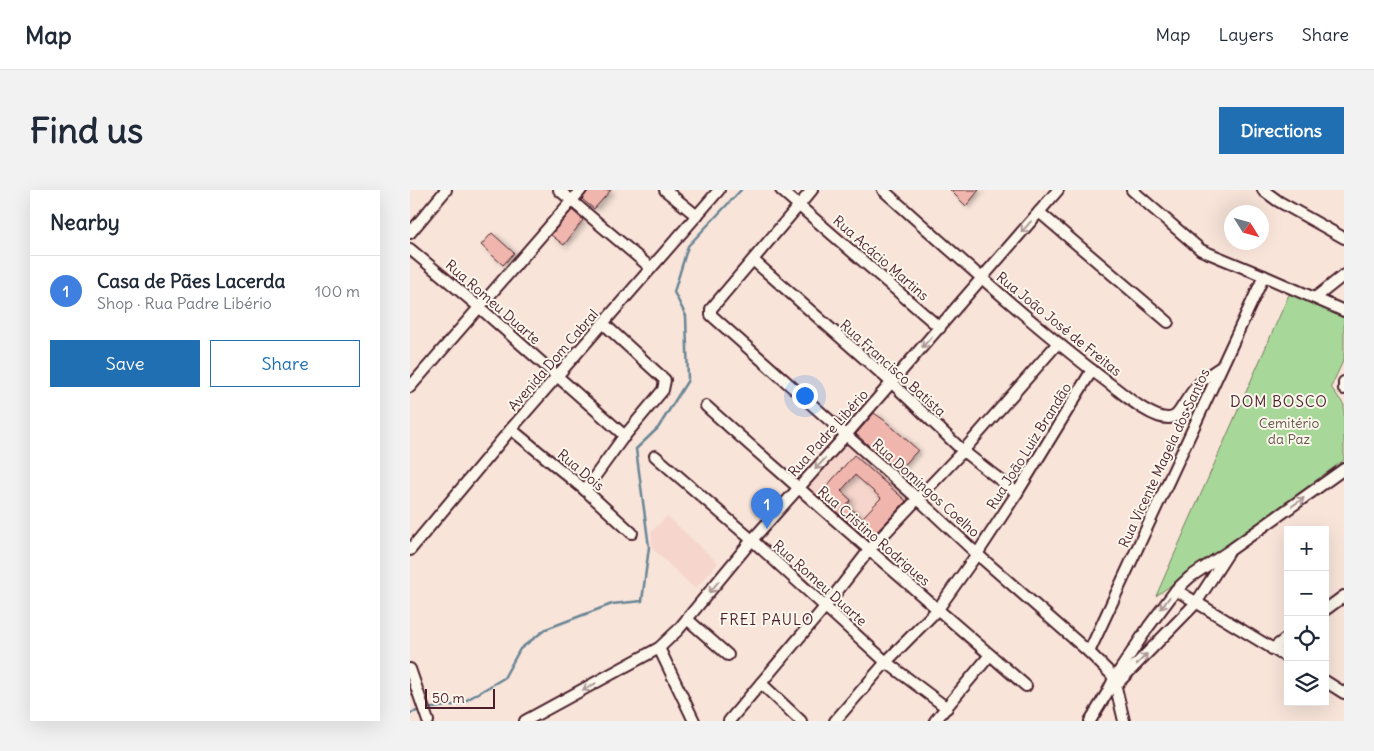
<!DOCTYPE html>
<html lang="en">
<head>
<meta charset="utf-8">
<style>
  :root { --surface:#fff; --page:#f2f2f3; --text:#1f2937; --muted:#747a83; --line:#e0e1e3; --accent:#1f6fb2 }
  body { margin:0; font-family:Delius,sans-serif; background:var(--page); color:var(--text) }
  .controls { position:absolute; right:15px; bottom:15px; display:grid; overflow:hidden; border-radius:0px; box-shadow:0 5px 20px #0002 }
  .controls button { width:45px; height:45px; display:grid; place-items:center; padding:0; border:0; border-bottom:1px solid var(--line); background:var(--surface); color:var(--text); font:25px sans-serif }
  .compass { position:absolute; left:814px; top:15px; width:45px; height:45px; border-radius:50%; background:var(--surface); box-shadow:0 5px 20px #0002; rotate:127deg }
  .scale { position:absolute; left:15px; bottom:12px; width:70px; box-sizing:border-box; padding-left:5px; border:2px solid #4a1f2b; border-top:0; font-size:14px; line-height:18px; white-space:nowrap; color:#4a1f2b; -webkit-text-stroke:4px #fbf7ec; paint-order:stroke }
  .you { position:absolute; left:394px; top:205px; width:18px; height:18px; margin:-12px; border:4px solid #fff; border-radius:50%; background:#1a73e8; box-shadow:0 0 0 8px #1a73e833 }
  .badge { display:grid; place-items:center; width:32px; height:32px; border-radius:50%; background:var(--accent); color:#fff; font-size:16px; font-weight:700 }
  .pin { position:absolute; translate:-50% -41px; filter:drop-shadow(0 1px 2px #0008) }
  .pin::after { content:''; position:absolute; top:26px; width:18px; height:15px; background:inherit; clip-path:polygon(0 0,100% 0,50% 100%) }
  .list { margin:0; padding:0; list-style:none }
  h2 { display:flex; justify-content:space-between; align-items:center; height:65px; margin:0; padding:0 20px; font-size:21px }
  h2 small { font-size:16px; font-weight:400; color:var(--muted) }
  .list li { display:grid; grid-template-columns:32px 1fr auto; gap:15px; align-items:center; box-sizing:border-box; height:70px; padding:0 20px; border-top:1px solid var(--line) }
  .list b { display:block; font-size:19px; white-space:nowrap }
  .list p { margin:0; font-size:16px; white-space:nowrap; color:var(--muted) }
  .list em { font-size:16px; font-style:normal; color:var(--muted) }
  .actions { display:flex; gap:10px; padding:15px 20px }
  .actions a { flex:1; padding:11px 0; border:1px solid var(--accent); border-radius:0px; text-align:center; font-size:18px; color:var(--accent) }
  .actions .main { background:var(--accent); color:#fff }
  .icon { flex:none; width:28px; height:28px; fill:none; stroke:currentColor; stroke-width:2; stroke-linecap:round; stroke-linejoin:round }
  .map { position:relative; flex:none; width:934px; height:531px; overflow:hidden; border-radius:0px }
  header { display:flex; align-items:center; gap:30px; box-sizing:border-box; height:70px; padding:0 25px; background:var(--surface); border-bottom:1px solid var(--line) }
  header strong { font-size:24px }
  nav { display:flex; gap:28px; margin-inline-start:auto; font-size:18px }
  .intro { display:flex; align-items:center; justify-content:space-between; box-sizing:border-box; height:120px; padding:0 30px }
  h1 { margin:0; font-size:35px }
  .button { padding:12px 22px; border-radius:0px; background:var(--accent); color:#fff; font-size:18px; font-weight:700 }
  main { display:flex; gap:30px; padding:0 30px }
  aside { flex:1; background:var(--surface); border-radius:0px; box-shadow:0 5px 20px #0002 }
  .map>svg:first-child { display:block }
  .built { fill:#f6d6cc }
  .green { fill:#a7d899; stroke:#787c62 }
  .lines { fill:none; stroke-linecap:round; stroke-linejoin:round }
  .stream { stroke:#698595; stroke-width:2.5 }
  .building { fill:#f0b6ad; stroke:#4a1f2b; fill-rule:evenodd; filter:url(#shadow) }
  .minor-casing { stroke:#4a1f2b; stroke-width:14 }
  .minor { stroke:#fbf7ec; stroke-width:10 }
  .oneway { stroke:#ab9695 }
  .labels { text-anchor:middle; dominant-baseline:central; stroke-width:4; stroke-linejoin:round; paint-order:stroke }
  .street-label { font-size:14px; fill:#4a1f2b; stroke:#fbf7ec }
  .park-label { font-size:14px; fill:#66564c; stroke:#fbf7ec }
  .neighbourhood-label { font-size:15px; letter-spacing:1px; fill:#4a1f2b; stroke:#fbf7ec }
</style>
</head>
<body>
<header>
<strong>Map</strong>
<nav><a>Map</a><a>Layers</a><a>Share</a></nav>
</header>
<div class="intro"><h1>Find us</h1><a class="button">Directions</a></div>
<main>
<aside>
<h2>Nearby<small></small></h2>
<ul class="list">
<li><span class="badge" style="background:#3f7fe0">1</span><div><b>Casa de Pães Lacerda</b><p>Shop · Rua Padre Libério</p></div><em>100 m</em></li>
</ul>
<div class="actions"><a class="main">Save</a><a>Share</a></div>
</aside>
<div class="map">
<svg width="934" height="531" viewBox="0 0 934 531">
  <defs>
    <filter id="shadow"><feDropShadow dx="3.5" dy="2" stdDeviation="2.5" flood-color="#0004"/></filter>
  </defs>
  <rect width="100%" height="100%" fill="#f8e4d9"/>
  <filter id="ink" filterUnits="userSpaceOnUse"><feTurbulence type="fractalNoise" baseFrequency=".02" numOctaves="2"/><feDisplacementMap in="SourceGraphic" scale="10" xChannelSelector="R" yChannelSelector="G"/><feConvolveMatrix kernelMatrix="1 2 1 2 8 2 1 2 1" color-interpolation-filters="sRGB"/></filter>
  <g filter="url(#ink)">
    <g class="built">
      <path d="M437,252L501,310L461,355L396,298Z"/>
      <path d="M257,326L308,373L285,399L243,359L241,342Z"/>
    </g>
    <path class="green" d="M881,100L934,125V169L921,197L934,215V270L746,406Z"/>
    <g class="lines">
      <g class="stream">
        <path d="M16,519L50,514L94,488L110,459L136,439L202,414L232,411L239,357L226,259L248,238L278,190L276,126L264,102L278,56L331,0"/>
        <path d="M0,523L11,520"/>
      </g>
    </g>
    <g class="building">
      <path d="M179,0H201L184,19L172,9Z"/>
      <path d="M540,0H569L556,16Z"/>
      <path d="M162,20L173,30L154,55L141,45Z"/>
      <path d="M82,43L104,63L93,75L71,55Z"/>
      <path d="M464,223L474,230L508,260L488,282L446,244Z"/>
      <path d="M444,265L496,311L459,350L408,306ZM445,285L471,308L452,328L437,315L441,310L431,301Z"/>
    </g>
    <g class="lines">
      <g class="minor-casing">
        <g id="minor">
          <path d="M149,0L241,78"/>
          <path d="M255,0L287,26"/>
          <path d="M371,0L530,138"/>
          <path d="M402,0L301,119V125L507,308L567,364L679,462L701,484L704,489L714,531"/>
          <path d="M473,0C547,66 621,134 700,194C715,205 740,228 758,228C767,228 770,220 774,214C786,195 792,189 811,177"/>
          <path d="M722,0L791,60L854,86L934,121"/>
          <path d="M853,0L868,11L934,48"/>
          <path d="M629,22L758,132"/>
          <path d="M0,43L36,0"/>
          <path d="M0,59L69,117L215,246"/>
          <path d="M343,70L481,192L553,261L607,303"/>
          <path d="M905,108L934,85"/>
          <path d="M934,192V199"/>
          <path d="M0,197L171,0"/>
          <path d="M296,216C401,310 509,403 616,496"/>
          <path d="M101,239L175,300L222,343"/>
          <path d="M245,266L342,350L476,472L537,518"/>
          <path d="M175,300L212,249L253,200L255,190L193,133"/>
          <path d="M0,360L101,239L309,0"/>
          <path d="M766,400L878,468"/>
          <path d="M915,420L934,406"/>
          <path d="M277,429L318,465"/>
          <path d="M249,458L284,531"/>
          <path d="M862,459L878,447"/>
          <path d="M679,462L854,86"/>
          <path d="M0,479L18,531"/>
          <path d="M915,491L934,503"/>
          <path d="M351,493L391,531"/>
          <path d="M705,496L786,413L817,365"/>
          <path d="M115,531L249,458L268,440L342,350L436,245L648,0"/>
          <path d="M319,531L415,417L460,359L553,261L648,153"/>
          <path d="M425,531L476,472L528,419L567,364L607,303L682,180"/>
          <path d="M525,531L580,465"/>
          <path d="M680,531L697,503L704,489L739,436L766,400L780,387L819,361L934,279"/>
        </g>
      </g>
      <use href="#minor" class="minor"/>
    </g>
    <defs><path id="oneway-shaft" d="M-6 0H5M1.5-3L5.5 0L1.5 3" fill="none" stroke-width="1.6" stroke-linecap="round" stroke-linejoin="round" transform="scale(1.25)"/></defs>
    <g class="oneway">
      <use href="#oneway-shaft" transform="translate(616 37) rotate(131)"/>
      <use href="#oneway-shaft" transform="translate(517 152) rotate(132)"/>
      <use href="#oneway-shaft" transform="translate(410 274) rotate(133)"/>
      <use href="#oneway-shaft" transform="translate(888 312) rotate(-35)"/>
      <use href="#oneway-shaft" transform="translate(304 397) rotate(129)"/>
      <use href="#oneway-shaft" transform="translate(755 413) rotate(128)"/>
      <use href="#oneway-shaft" transform="translate(732 469) rotate(-46)"/>
      <use href="#oneway-shaft" transform="translate(179 497) rotate(151)"/>
    </g>
  </g>
  <g class="labels">
    <g class="street-label">
      <text transform="translate(471 68) rotate(41)">Rua Acácio Martins</text>
      <text transform="translate(83 112) rotate(41)">Rua Romeu Duarte</text>
      <text transform="translate(649 134) rotate(39)">Rua João José de Freitas</text>
      <text transform="translate(143 170) rotate(-49)">Avenida Dom Cabral</text>
      <text transform="translate(483 178) rotate(42)">Rua Francisco Batista</text>
      <text transform="translate(418 243) rotate(-48)">Rua Padre Libério</text>
      <text transform="translate(619 256) rotate(-58)">Rua João Luiz Brandão</text>
      <text transform="translate(754 268) rotate(-65)">Rua Vicente Magela dos Santos</text>
      <text transform="translate(171 280) rotate(40)">Rua Dois</text>
      <text transform="translate(516 298) rotate(42)">Rua Domingos Coelho</text>
      <text transform="translate(464 346) rotate(41)">Rua Cristino Rodrigues</text>
      <text transform="translate(410 393) rotate(42)">Rua Romeu Duarte</text>
    </g>
    <g class="park-label">
      <text x="879" y="233">Cemitério<tspan x="879" dy="16">da Paz</tspan></text>
    </g>
    <g class="neighbourhood-label">
      <text x="869" y="211">DOM BOSCO</text>
      <text x="357" y="429">FREI PAULO</text>
    </g>
  </g>
</svg>
<div class="controls">
<button>+</button>
<button>−</button>
<button><svg class="icon" aria-label="locate" viewBox="0 0 24 24"><circle cx="12" cy="12" r="6"/><path d="M12 2v4M12 18v4M2 12h4M18 12h4"/></svg></button>
<button><svg class="icon" aria-label="layers" viewBox="0 0 24 24"><path d="M12 4l9 5-9 5-9-5zM3 14l9 5 9-5"/></svg></button>
</div>
<svg class="compass" viewBox="-18 -18 36 36"><path d="M0-13l5 13h-10z" fill="#e53935"/><path d="M0 13l5-13h-10z" fill="#747a83"/></svg>
<div class="scale">50 m</div>
<div class="you"></div>
<div class="pin badge" style="left:357px;top:339px;background:#3f7fe0">1</div>
</div>
</main>
</body>
</html>
